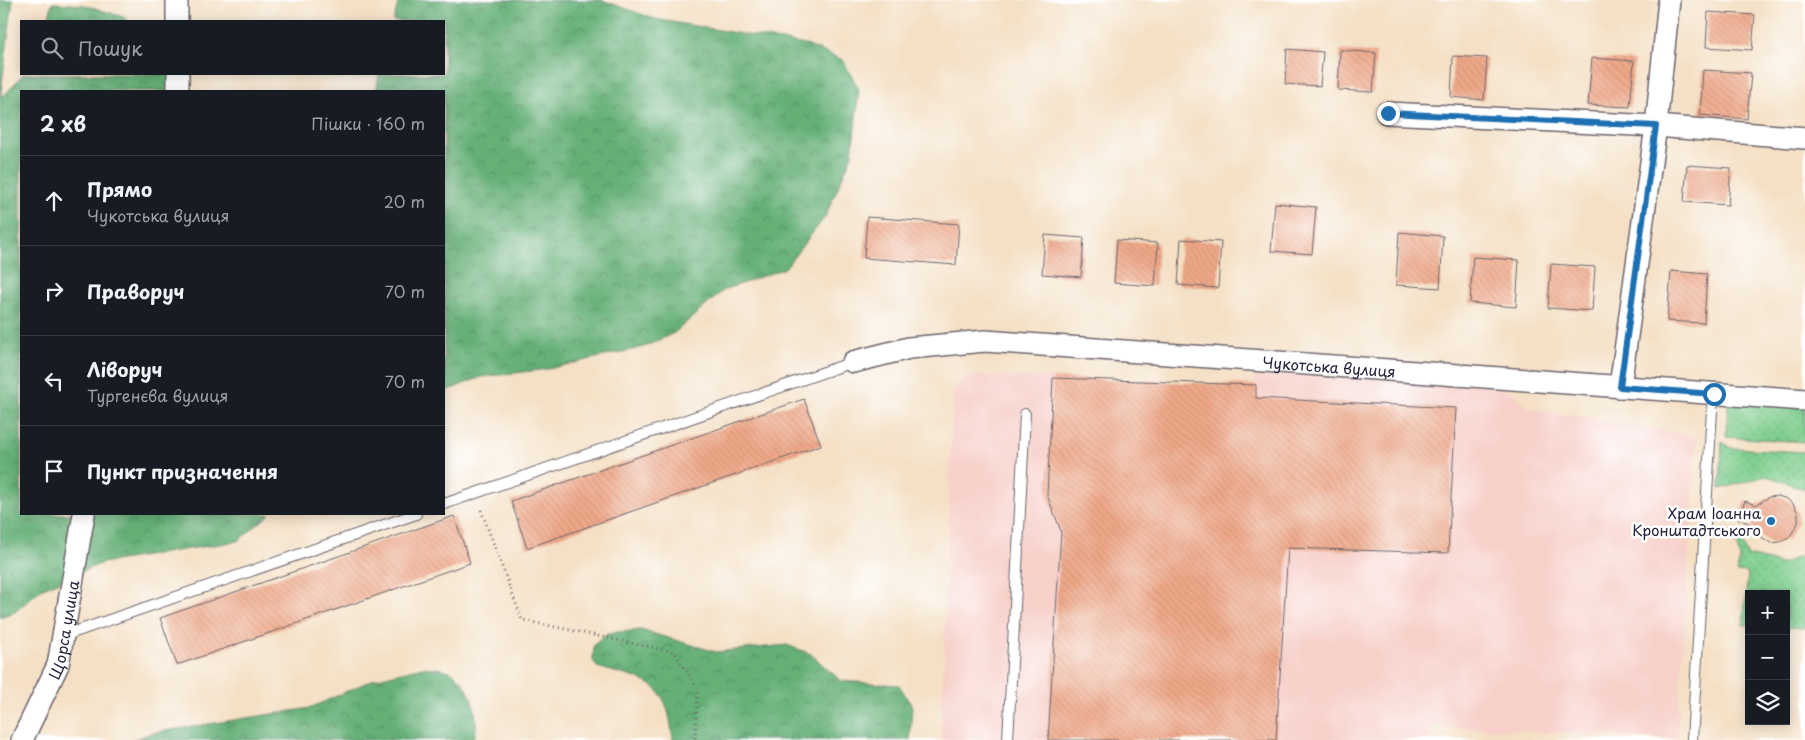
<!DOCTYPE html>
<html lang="uk">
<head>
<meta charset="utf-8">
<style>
  :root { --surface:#171b24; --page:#242831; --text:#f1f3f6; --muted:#9ea1a6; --line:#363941 }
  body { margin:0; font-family:"Playpen Sans",sans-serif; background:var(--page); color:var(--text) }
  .controls { position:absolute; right:15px; bottom:15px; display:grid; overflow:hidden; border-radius:0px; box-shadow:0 2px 12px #0003 }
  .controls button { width:45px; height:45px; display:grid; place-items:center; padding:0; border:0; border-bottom:1px solid var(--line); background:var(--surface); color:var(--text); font:25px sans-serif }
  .stop { position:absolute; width:15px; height:15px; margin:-11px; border:4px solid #1f6fb2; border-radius:50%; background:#fff }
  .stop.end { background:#1f6fb2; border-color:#fff; box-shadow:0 1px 5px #0008 }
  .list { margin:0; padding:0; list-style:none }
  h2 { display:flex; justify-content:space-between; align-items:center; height:65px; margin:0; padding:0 20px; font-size:21px }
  h2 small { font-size:16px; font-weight:400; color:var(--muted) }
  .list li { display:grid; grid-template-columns:32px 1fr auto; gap:15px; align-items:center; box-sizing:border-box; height:90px; padding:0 20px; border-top:1px solid var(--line) }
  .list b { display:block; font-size:19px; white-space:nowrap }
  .list p { margin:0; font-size:16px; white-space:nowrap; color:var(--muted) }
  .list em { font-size:16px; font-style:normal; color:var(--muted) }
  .icon { flex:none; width:28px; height:28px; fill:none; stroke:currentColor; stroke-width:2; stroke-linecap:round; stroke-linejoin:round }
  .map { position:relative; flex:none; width:1805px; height:740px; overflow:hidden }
  .search { position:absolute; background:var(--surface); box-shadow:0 2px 12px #0003; left:20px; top:20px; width:425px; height:55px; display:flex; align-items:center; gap:12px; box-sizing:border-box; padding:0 18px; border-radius:0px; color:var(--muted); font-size:19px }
  .panel { position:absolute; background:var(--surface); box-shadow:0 2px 12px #0003; left:20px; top:90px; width:425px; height:425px; border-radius:0px }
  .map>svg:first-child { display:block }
  .built { fill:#f7d0c9 }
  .grass { fill:url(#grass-dots); stroke:#507864 }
  .forest { fill:url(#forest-crowns); stroke:#44695a }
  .building { fill:url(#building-back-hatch) }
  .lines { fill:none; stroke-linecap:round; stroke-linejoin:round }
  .service-casing { stroke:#6c646b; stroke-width:12 }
  .minor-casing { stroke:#6c646b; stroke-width:24 }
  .path { stroke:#6c646b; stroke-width:3; stroke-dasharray:1 4; stroke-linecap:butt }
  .service { stroke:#fff; stroke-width:10 }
  .minor { stroke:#fff; stroke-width:21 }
  .route { stroke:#1f6fb2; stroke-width:6 }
  .poi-dot { fill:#1f6fb2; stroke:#fff; stroke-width:2 }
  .labels { text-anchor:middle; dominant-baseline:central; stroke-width:5; stroke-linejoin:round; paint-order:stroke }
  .street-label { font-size:15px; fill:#22223b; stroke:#fff }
  .poi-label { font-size:15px; fill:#22223b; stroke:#fff; text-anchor:end }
</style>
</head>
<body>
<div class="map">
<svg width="1805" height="740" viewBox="0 0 1805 740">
  <defs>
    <pattern id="grass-dots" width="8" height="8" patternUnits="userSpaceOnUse" patternTransform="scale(1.25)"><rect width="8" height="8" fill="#7ecd8d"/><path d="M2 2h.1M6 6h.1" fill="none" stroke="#6db07b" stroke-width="1.8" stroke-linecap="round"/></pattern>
    <pattern id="forest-crowns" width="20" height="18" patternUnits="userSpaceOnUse" patternTransform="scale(1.25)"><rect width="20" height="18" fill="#66b078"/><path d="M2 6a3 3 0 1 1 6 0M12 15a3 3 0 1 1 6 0" fill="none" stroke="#548f64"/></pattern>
    <pattern id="building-back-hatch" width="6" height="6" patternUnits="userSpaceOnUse" patternTransform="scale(1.25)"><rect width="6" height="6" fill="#f0a989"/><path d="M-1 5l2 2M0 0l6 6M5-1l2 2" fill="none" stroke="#ce9177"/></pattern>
  </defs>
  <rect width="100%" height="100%" fill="#fff"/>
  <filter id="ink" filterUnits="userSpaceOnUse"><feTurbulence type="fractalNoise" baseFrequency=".02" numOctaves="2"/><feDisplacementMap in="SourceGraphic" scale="10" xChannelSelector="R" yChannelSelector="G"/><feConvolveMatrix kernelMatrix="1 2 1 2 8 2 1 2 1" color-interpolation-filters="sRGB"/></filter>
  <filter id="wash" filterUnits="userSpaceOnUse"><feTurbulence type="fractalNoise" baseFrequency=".0096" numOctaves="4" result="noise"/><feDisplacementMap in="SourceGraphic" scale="20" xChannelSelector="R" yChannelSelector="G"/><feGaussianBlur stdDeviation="1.12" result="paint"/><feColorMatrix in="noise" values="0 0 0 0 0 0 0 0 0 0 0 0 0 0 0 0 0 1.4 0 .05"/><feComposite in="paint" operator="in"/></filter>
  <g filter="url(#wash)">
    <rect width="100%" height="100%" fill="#f4e0c5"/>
    <path class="built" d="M1256,368L1468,382L1511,391L1529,408L1697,437L1677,739L1431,726L1430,740H941L953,392L966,375L1256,385Z"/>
    <g class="grass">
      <path d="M1728,403L1805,405V442L1726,437Z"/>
      <path d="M1722,441L1730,448L1805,452V489L1766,476L1720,489Z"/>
      <path d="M1740,538L1748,556L1781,564L1805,554V628L1786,627V594H1749V625H1743L1748,573L1737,572L1740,558L1736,542Z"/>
    </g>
    <g class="forest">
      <path d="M0,0H13L1,91L2,98L23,74H170L180,91H21V514H270L238,541L102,563L41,589L15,612L0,617Z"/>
      <path d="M399,0H602L655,19L806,45L843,60L859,90L852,155L825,217L785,268L724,290L674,333L644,347L548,369L481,377L444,392V91H376L379,74H444V21H393Z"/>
      <path d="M52,3L85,5L123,17L128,21H48Z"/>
      <path d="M641,630L716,652L787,645L811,654L841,681L899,685L912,706L910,740H673C666,678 651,683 597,667L593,660L594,645L608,633Z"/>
      <path d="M422,667C431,668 442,668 449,671C471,681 482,720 473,740H133L152,733L310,708L374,679Z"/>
    </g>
    <g id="blocks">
      <g class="building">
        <path d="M1708,12L1755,15L1752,50L1706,47Z"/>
        <path d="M1287,49L1323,52L1320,86L1285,84Z"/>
        <path d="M1340,50L1376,53L1373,92L1338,90Z"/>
        <path d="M1453,56L1487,58L1484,100L1451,97Z"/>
        <path d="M1592,58L1634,61L1630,107L1588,105Z"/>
        <path d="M1703,70L1751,73L1747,119L1700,115Z"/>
        <path d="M1687,165L1731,168L1728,205L1684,202Z"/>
        <path d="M1275,203L1316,207L1312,254L1271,251Z"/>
        <path d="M867,217L959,224L956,265L864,258Z"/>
        <path d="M1399,232L1443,236L1440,288L1396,285Z"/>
        <path d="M1045,235L1084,238L1081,277L1042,274Z"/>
        <path d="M1181,239L1221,242L1218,288L1178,285Z"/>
        <path d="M1117,240L1158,243L1155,286L1114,283Z"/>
        <path d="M1473,257L1519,260L1516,307L1470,303Z"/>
        <path d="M1551,264L1595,267L1592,311L1548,308Z"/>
        <path d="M1671,271L1707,274L1704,323L1667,321Z"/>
        <path d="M1053,378L1256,385V398L1456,408L1448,553L1288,548L1276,740H1048L1061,531L1047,495Z"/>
        <path d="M804,399L821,445L527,548L511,501Z"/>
        <path d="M1778,496L1787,499L1794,505L1798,513V523L1789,538L1780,542L1771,543L1755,533L1751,524L1738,519L1745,501L1756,505L1769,497Z"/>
        <path d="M454,516L470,563L177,665L160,618Z"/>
      </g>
    </g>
  </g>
  <g filter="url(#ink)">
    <use href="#blocks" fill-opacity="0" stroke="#6c646b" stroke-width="1"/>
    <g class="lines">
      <g class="service-casing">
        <g id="service">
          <path d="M444,504L853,362"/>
          <path d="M63,636L416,514"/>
          <path d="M1008,740L1025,414"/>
          <path d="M1692,740L1713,394"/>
        </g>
      </g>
      <g class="minor-casing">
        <g id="minor">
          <path d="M177,0V21"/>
          <path d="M178,74V91"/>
          <path d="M1387,113L1656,126L1805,138"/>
          <path id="s1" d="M853,362L909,348L985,341L1805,400"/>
          <path d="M1620,387L1656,126L1669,0"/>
          <path id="s2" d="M22,740L58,665L84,514"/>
        </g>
      </g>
      <path class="path" d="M481,510L522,620L674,652L698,689L695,740"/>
      <use href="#service" class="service"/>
      <use href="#minor" class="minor"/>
    </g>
  </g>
  <g class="lines" filter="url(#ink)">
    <path class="route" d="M1388,113L1656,126L1620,387L1714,394"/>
  </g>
  <circle class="poi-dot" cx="1771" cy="521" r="5"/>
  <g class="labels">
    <g class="street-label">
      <text stroke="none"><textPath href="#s1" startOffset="479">Чукотська вулиця</textPath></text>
      <text stroke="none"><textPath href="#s2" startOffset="119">Щорса улица</textPath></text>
    </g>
    <g class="poi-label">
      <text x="1761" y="512">Храм Іоанна<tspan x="1761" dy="17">Кронштадтського</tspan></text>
    </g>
  </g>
</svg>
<div class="controls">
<button>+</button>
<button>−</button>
<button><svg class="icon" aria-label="layers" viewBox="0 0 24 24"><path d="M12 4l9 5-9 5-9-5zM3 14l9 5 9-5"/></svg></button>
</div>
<div class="stop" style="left:1714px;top:394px"></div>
<div class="stop end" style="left:1388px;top:113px"></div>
<div class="search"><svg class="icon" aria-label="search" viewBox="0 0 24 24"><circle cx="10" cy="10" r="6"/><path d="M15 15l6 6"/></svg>Пошук</div>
<section class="panel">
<h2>2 хв<small>Пішки · 160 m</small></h2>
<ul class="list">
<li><svg class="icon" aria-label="ahead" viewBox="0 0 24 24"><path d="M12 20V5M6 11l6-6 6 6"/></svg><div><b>Прямо</b><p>Чукотська вулиця</p></div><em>20 m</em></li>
<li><svg class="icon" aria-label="right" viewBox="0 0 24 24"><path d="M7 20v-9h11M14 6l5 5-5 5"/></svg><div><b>Праворуч</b></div><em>70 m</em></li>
<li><svg class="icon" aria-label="left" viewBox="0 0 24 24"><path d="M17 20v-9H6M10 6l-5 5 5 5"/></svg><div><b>Ліворуч</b><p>Тургенєва вулиця</p></div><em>70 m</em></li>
<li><svg class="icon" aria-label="arrive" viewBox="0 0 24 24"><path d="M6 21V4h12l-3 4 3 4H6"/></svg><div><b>Пункт призначення</b></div></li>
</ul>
</section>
</div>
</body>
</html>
